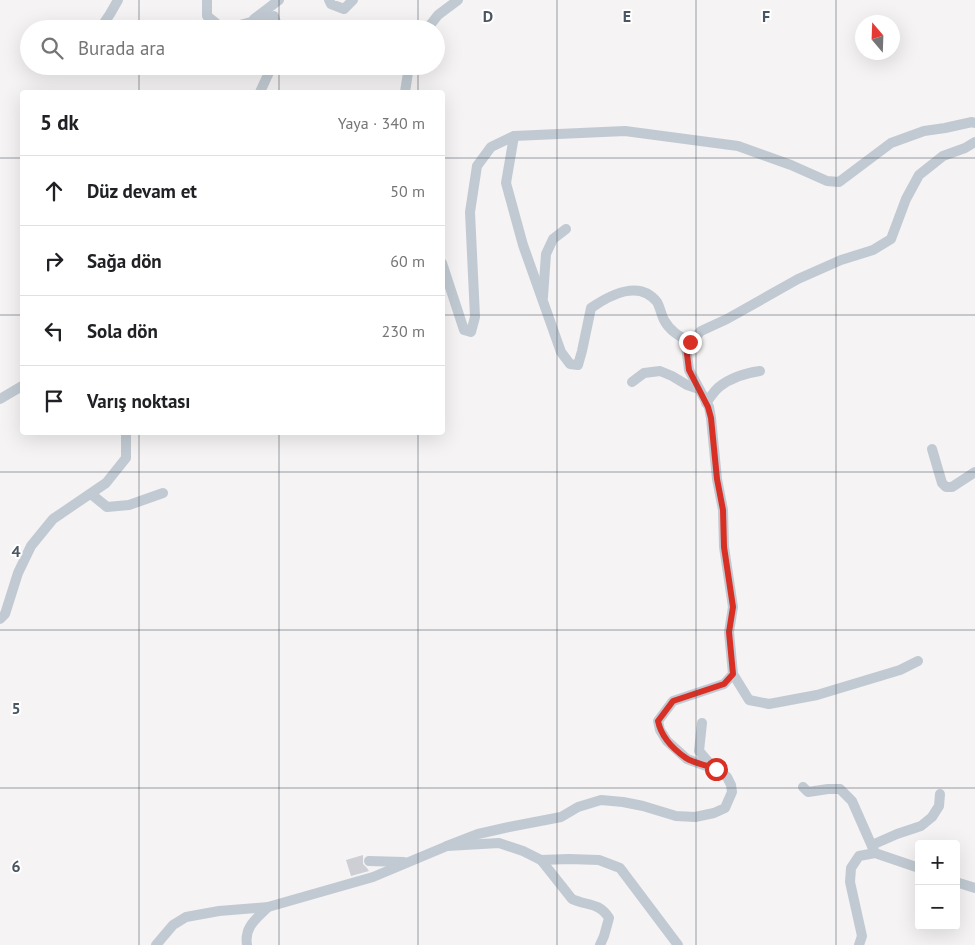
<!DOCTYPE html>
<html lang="tr">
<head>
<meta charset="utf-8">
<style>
  :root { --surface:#fff; --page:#f6f6f6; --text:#202124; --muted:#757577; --line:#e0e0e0 }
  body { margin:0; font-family:"PT Sans",sans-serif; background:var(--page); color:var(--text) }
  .controls { position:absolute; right:15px; bottom:15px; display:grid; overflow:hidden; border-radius:5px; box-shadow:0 5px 20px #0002 }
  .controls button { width:45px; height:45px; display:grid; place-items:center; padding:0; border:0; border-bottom:1px solid var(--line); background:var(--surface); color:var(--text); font:25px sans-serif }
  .compass { position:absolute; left:855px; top:15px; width:45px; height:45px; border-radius:50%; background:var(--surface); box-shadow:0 5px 20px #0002; rotate:341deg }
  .stop { position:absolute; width:15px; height:15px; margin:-11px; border:4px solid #d93025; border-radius:50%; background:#fff }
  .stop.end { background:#d93025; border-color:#fff; box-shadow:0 1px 5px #0008 }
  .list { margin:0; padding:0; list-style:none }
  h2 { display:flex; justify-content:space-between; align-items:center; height:65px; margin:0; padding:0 20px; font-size:21px }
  h2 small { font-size:16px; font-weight:400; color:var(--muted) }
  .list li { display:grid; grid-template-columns:32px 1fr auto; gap:15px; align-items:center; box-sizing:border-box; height:70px; padding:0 20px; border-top:1px solid var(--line) }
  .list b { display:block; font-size:19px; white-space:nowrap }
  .list em { font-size:16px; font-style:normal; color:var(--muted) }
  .icon { flex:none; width:28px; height:28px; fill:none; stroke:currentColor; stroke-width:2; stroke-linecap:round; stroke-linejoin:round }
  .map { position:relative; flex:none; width:975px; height:945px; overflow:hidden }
  .search { position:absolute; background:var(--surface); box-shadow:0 5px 20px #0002; left:20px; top:20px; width:425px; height:55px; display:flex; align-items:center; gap:12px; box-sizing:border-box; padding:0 18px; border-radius:28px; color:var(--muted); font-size:19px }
  .panel { position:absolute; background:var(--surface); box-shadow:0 5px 20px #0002; left:20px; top:90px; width:425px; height:345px; border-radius:5px }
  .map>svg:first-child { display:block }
  .building { fill:#cdcfd5 }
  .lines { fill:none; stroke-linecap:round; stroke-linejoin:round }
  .minor { stroke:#c1cad2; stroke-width:10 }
  .route { stroke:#d93025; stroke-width:6 }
  .grid { fill:none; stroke:#4a5661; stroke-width:1; stroke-opacity:0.55 }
  .grid-label { font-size:16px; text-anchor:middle; font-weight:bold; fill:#4a5661; stroke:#fff; stroke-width:4; stroke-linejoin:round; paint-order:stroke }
</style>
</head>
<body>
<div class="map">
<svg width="975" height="945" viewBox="0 0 975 945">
  <rect width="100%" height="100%" fill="#f5f3f3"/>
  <path class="building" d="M363,855V864L367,868L369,871L351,876L346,860Z"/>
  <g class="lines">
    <g class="minor">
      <path d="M207,0V16L223,29"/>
      <path d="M329,0L331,4L344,9L353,0"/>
      <path d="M254,19L279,0"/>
      <path d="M100,29L110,14L118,0"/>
      <path d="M225,29L274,16L278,29"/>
      <path d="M427,29L438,15L458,0"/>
      <path d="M260,92L272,66"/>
      <path d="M405,92L409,66"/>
      <path d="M514,136L506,183L523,245L561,352L570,364L578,365L582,351L591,308C610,295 639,279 657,302C660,307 661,314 664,320C670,331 679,336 690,342"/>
      <path d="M442,263L464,330L471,332L475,317L470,212L477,166L491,147L514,136L625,131L738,146L791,165L827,181L839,182L891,143L924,131L945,128L972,122L975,123"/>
      <path d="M543,297L546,254L553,239L566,229"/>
      <path d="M632,382L644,373L660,371L672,376L687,385L699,389"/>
      <path d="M0,399L22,386"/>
      <path d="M706,403C710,398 714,391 719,387C730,378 746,373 760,371"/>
      <path d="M932,449L942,483L946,487H952L975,472"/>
      <path d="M91,494L107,507L129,505L163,493"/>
      <path d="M0,619L5,614L18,573L31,546L53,519L106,483L126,458V432"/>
      <path d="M733,674L749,700L769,704L817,695L900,670L918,661"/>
      <path d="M702,723L699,751L711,765"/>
      <path d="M803,787L808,792L828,789H840L852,801L875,853"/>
      <path d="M872,845L897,834L921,826L932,817L939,806L940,794"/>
      <path d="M447,846L478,834L509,827L561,817L578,807L601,800L623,802L643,806L676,816L695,817L714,813L725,808L732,792L731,785L727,777L720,771L687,759L667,741L660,730L658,721L673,701L724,684L733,674L729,632L733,607L724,547L723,510L717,479L711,418L709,407L689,370L686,346L701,331L727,319L798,279L841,260L873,250L891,239L906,199L919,175L943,156L965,148L975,142"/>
      <path d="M541,860L572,899C587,906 599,902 609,918L604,936L600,945"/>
      <path d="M369,861L404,862"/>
      <path d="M956,882L975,888"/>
      <path d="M156,945L173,925L186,917L219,911L268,907L373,877L447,846L499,843L523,851L541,860L569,859L599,860L620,868L678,945"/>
      <path d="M247,945C244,927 256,919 268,907"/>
      <path d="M859,945L862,936L850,882L851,868L859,856L875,853L919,868"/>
    </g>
  </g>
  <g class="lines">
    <path class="route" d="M690,342L686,346L689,370L708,407L711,418L717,479L723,510L724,547L733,607L729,632L733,674L724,684L673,701L658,721C661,736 673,749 686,758C693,763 707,765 716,769"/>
  </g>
  <path class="grid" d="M139,0V29M279,0V29M418,0V29M557,0V945M696,0V945M836,0V945M139,66V92M279,66V92M418,66V92M0,158H22M442,158H975M0,315H22M442,315H975M139,432V945M279,432V945M418,432V945M0,472H975M0,630H975M0,788H975"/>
  <g class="grid-label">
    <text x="488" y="22">D</text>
    <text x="627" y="22">E</text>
    <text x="766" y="22">F</text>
    <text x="16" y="557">4</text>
    <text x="16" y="714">5</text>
    <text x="16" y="872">6</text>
  </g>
</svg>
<div class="controls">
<button>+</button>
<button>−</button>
</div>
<svg class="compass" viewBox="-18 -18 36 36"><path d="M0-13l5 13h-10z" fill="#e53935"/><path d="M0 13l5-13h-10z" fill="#757577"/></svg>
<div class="stop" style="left:716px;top:769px"></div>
<div class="stop end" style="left:690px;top:342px"></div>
<div class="search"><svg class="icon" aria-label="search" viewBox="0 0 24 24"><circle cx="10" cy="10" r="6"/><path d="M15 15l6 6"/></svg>Burada ara</div>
<section class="panel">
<h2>5 dk<small>Yaya · 340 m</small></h2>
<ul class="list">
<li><svg class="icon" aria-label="ahead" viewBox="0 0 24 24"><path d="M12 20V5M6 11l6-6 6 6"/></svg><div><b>Düz devam et</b></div><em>50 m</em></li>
<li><svg class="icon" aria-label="right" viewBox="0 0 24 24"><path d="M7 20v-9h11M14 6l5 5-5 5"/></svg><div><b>Sağa dön</b></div><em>60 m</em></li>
<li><svg class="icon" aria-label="left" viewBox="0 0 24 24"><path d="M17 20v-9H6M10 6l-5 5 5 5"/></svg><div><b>Sola dön</b></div><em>230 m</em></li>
<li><svg class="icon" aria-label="arrive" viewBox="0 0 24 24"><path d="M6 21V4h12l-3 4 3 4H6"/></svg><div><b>Varış noktası</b></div></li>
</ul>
</section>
</div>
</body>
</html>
